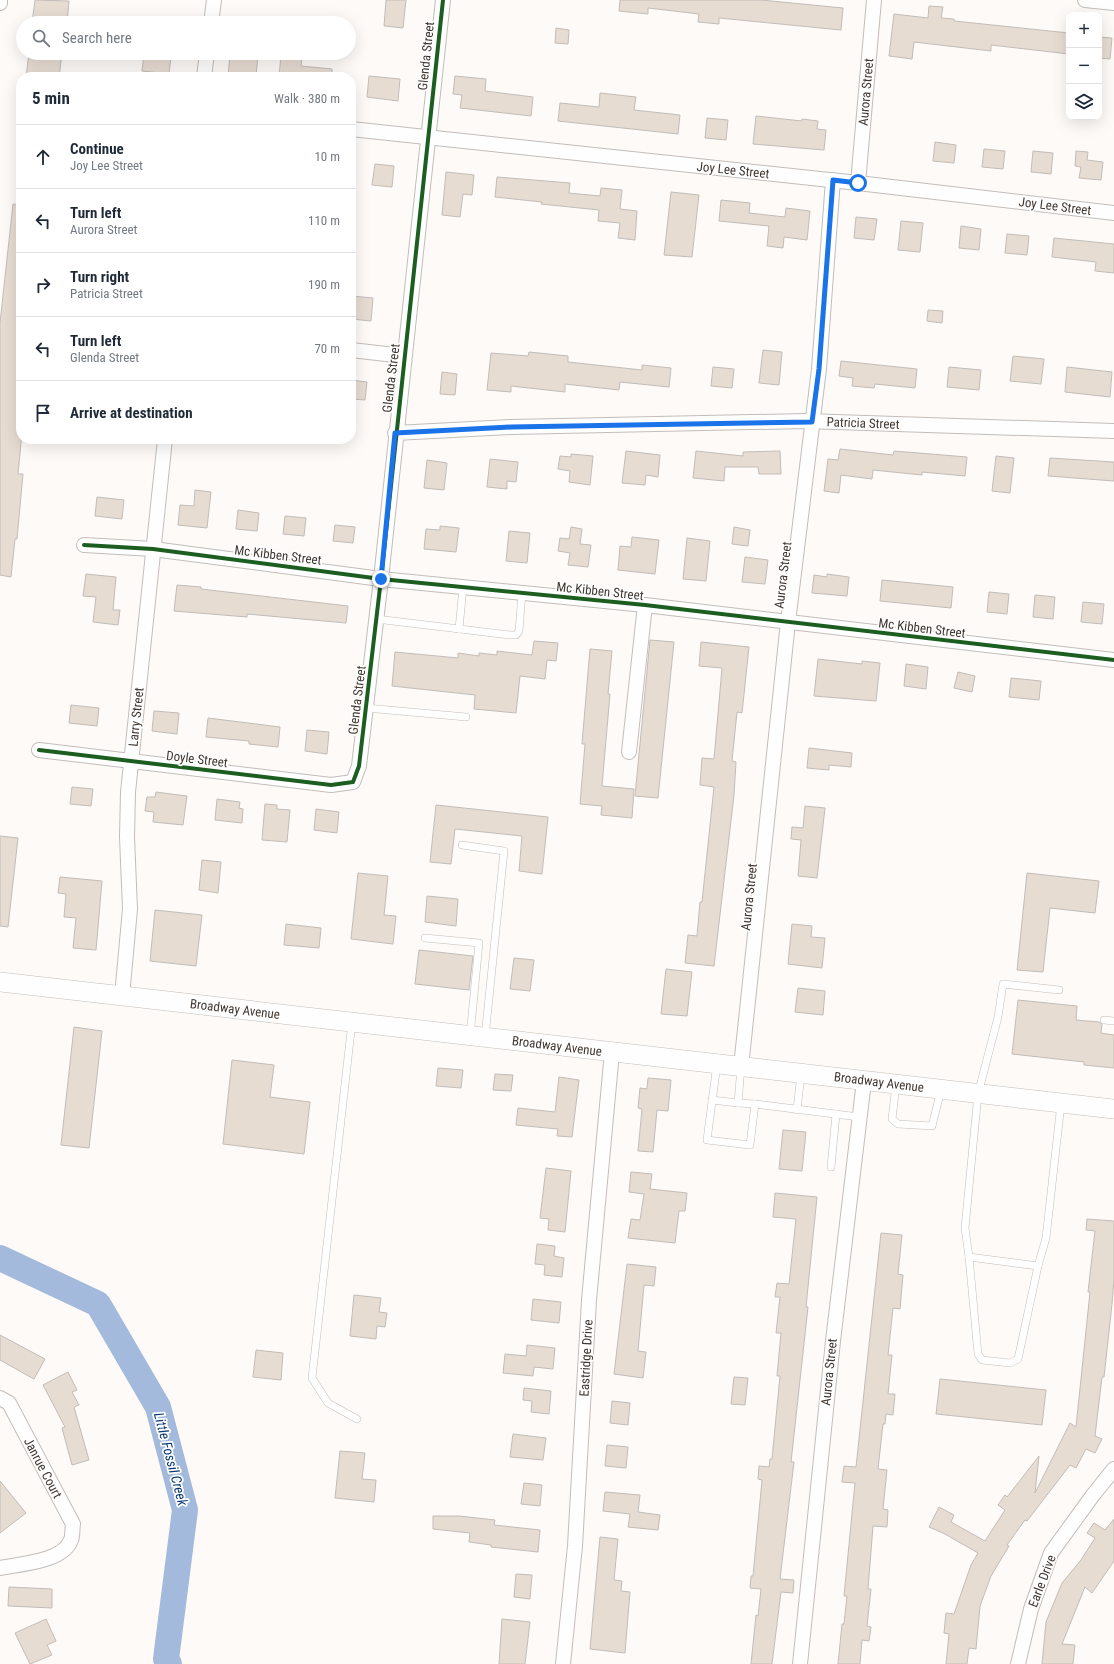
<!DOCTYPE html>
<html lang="en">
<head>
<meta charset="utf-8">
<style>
  :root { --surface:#fff; --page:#f6f6f7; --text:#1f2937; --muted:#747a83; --line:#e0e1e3 }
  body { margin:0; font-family:"Roboto Condensed",sans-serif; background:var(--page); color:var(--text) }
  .controls { position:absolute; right:12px; top:12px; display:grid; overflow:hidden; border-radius:8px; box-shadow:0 4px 16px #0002 }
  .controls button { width:36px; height:36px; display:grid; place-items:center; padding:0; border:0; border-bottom:1px solid var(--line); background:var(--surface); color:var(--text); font:20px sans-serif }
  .stop { position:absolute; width:12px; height:12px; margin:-9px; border:3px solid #1a73e8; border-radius:50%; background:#fff }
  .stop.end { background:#1a73e8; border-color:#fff; box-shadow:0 1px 4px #0008 }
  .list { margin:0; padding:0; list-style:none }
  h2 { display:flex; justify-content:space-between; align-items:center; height:52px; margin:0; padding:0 16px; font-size:17px }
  h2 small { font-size:13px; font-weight:400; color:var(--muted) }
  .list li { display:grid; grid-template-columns:26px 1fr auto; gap:12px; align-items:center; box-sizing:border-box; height:64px; padding:0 16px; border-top:1px solid var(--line) }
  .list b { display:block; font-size:15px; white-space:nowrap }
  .list p { margin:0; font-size:13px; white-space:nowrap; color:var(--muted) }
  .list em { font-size:13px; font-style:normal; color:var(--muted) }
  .icon { flex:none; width:22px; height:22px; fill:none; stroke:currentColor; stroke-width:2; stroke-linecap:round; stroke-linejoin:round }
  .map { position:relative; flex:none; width:1114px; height:1664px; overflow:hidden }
  .search { position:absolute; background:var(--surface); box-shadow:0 4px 16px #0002; left:16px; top:16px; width:340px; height:44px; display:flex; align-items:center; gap:10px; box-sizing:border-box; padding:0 14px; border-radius:22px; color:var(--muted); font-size:15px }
  .panel { position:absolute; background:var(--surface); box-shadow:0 4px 16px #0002; left:16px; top:72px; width:340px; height:372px; border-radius:16px }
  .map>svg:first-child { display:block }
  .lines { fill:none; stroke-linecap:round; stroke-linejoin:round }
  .river { stroke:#a3badd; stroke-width:26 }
  .building { fill:#e7dcd2; stroke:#c2bcb8 }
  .lane-casing { stroke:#c3bdb9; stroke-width:8 }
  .street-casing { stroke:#c3bdb9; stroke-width:16 }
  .secondary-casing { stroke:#c3bdb9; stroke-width:20 }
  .lane { stroke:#fffefe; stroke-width:7 }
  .street { stroke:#fffefe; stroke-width:14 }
  .secondary { stroke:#fffefe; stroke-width:19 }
  .cycleway-casing { stroke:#fff; stroke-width:6 }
  .cycleway { stroke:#1b5e20; stroke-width:4 }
  .route { stroke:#1a73e8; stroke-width:5 }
  .labels { text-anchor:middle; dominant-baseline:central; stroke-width:3.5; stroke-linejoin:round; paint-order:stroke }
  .street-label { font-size:13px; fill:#413731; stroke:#fff }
  .water-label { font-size:14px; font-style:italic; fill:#0a3875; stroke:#fff }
</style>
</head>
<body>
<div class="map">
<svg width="1114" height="1664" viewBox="0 0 1114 1664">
  <rect width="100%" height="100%" fill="#fdfaf8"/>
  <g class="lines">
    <path class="river" d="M0,1258L98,1304L158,1407L185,1510L166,1659L169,1664"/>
  </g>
  <g class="building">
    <path d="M35,0L69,1L67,23H32Z"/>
    <path d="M386,0H406L403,28L384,26Z"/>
    <path d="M620,0H761L843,8L841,30L719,18V24L698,22L699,14L648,8V14L619,11Z"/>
    <path d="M929,6L943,7L941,18L954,19V21L1069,33V54L991,45V51L914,42L912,59L889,56L894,14L928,18Z"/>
    <path d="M556,28L569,30L568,44L555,43Z"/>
    <path d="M1099,37L1112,38L1110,59L1099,58Z"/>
    <path d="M29,53H62L59,77H26Z"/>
    <path d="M144,53H160V55L171,56L169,74L142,71Z"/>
    <path d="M230,53H258L256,77H228Z"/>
    <path d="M281,55L302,57L301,66L332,69V77H279Z"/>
    <path d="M369,76L400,79L398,101L367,97Z"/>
    <path d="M455,76L486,79L485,91L533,97L531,116L460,108L462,95L453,94Z"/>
    <path d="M600,93L636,97L634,110L680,115L678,134L558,121L560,103L599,107Z"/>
    <path d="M756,116L802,121V119L818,121L817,129L826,130L824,150L753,144Z"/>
    <path d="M707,118L728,120L726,140L705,138Z"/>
    <path d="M935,142L956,145L954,163L933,161Z"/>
    <path d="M984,149L1005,151L1003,169L982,167Z"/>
    <path d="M1033,151L1053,153L1051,174L1031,172Z"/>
    <path d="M1076,151L1088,152L1087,160L1103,162L1101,180L1079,178L1081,167L1075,166Z"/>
    <path d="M375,164L394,166L392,187L372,185Z"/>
    <path d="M446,172L474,175L472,195L463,194L460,217L442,215Z"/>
    <path d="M497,177L570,183L569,193L600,196L601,188L622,190L620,209L637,211L635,240L618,238L620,223L598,221L599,210L541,204L542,202L495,197Z"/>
    <path d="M671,192L699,195L692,257L664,255Z"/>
    <path d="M721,200L750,203L749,213L785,217L786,208L810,211L807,240L784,237L783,248L767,246L769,226L719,221Z"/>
    <path d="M13,204L21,205V443L18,474H23L17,539H15L11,577L0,575V323Z"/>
    <path d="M856,217L877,219L874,240L854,238Z"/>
    <path d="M901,221L923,223L920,252L898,250Z"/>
    <path d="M961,226L981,229L979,250L959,248Z"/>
    <path d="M1007,234L1029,236L1027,255L1005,253Z"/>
    <path d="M1054,238L1114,244V273L1095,271L1096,262L1052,257Z"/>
    <path d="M351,296L373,298L371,321L351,319Z"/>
    <path d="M928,310L943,311L942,323L927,321Z"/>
    <path d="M763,350L782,352L779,385L759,383Z"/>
    <path d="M529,352L568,356V362L642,370V365L671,368L669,387L620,382L619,390L565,384V392L511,386V392L487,390L491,353L528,356Z"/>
    <path d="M1013,356L1044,359L1041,384L1010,381Z"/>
    <path d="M841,361L917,369L915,388L875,384L874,388L852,386L853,378L839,376Z"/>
    <path d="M713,367L734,369L732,388L711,386Z"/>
    <path d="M949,367L981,370L979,390L947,387Z"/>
    <path d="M1067,367L1112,372L1110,397L1065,392Z"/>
    <path d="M442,372L457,374L455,395L440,394Z"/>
    <path d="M351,380L367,382L365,400L351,399Z"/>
    <path d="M840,449L893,455L894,451L967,457L965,476L922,472V475L873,470L872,479L841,475L839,493L824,491L828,459L838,460Z"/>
    <path d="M626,451L660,455L658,477L646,475L645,485L622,483Z"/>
    <path d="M696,451L743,456V452L780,451L781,474H759L758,467H725L724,481L693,478Z"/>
    <path d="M571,454L593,456L590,485L569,482L570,471L558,469L560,456L571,457Z"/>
    <path d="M996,456L1014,458L1010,493L992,491Z"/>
    <path d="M1050,458L1114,462V481L1048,476Z"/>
    <path d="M490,459L518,462L516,482L507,481V489L487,487Z"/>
    <path d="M427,460L447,463L444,490L424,488Z"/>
    <path d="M195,490L211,492L207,528L178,525L180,505L194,506Z"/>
    <path d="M97,497L124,500L122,519L95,516Z"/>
    <path d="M238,510L259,513L257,531L236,529Z"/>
    <path d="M285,516L306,518L304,536L283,534Z"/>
    <path d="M335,525L355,527L353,543L333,541Z"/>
    <path d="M440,526L459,528L456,552L424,549L426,529L440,530Z"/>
    <path d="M571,527L582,529L580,544L591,545L588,567L568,565L570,553L558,551L560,538L569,539Z"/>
    <path d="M734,527L750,530L748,546L732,544Z"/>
    <path d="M509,531L530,533L527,563L506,561Z"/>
    <path d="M632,537L659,540L655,574L618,570L620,546L631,547Z"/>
    <path d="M687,538L710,541L706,581L683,579Z"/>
    <path d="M745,557L768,560L765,584L742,582Z"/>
    <path d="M86,574L116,577L113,610H120L118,625L93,622L96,597L83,596Z"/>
    <path d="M827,574L849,577L847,596L812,593L814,575L827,577Z"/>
    <path d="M882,580L953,587L951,608L880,601Z"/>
    <path d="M177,585L201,587V589L348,606L346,623L247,614V617L174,611Z"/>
    <path d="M989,592L1009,594L1007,614L987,612Z"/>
    <path d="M1035,595L1055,597L1053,619L1033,617Z"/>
    <path d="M1083,602L1104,604L1102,624L1081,622Z"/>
    <path d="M650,640L674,642L658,798L635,796Z"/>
    <path d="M534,641L558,643L556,661L547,660L545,679L520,676L516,713L474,709L475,695L392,686L395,652L458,658V653L479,656V653L497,655V651L532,655Z"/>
    <path d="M701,642L749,647L742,713L737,712L732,761L736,762L734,795L714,966L685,963L688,935L697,936L700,902H702L714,787L700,785L702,758L714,759L722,668L699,666Z"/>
    <path d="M590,649L612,651L608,694H610L602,786L634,789L632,818L601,815L602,806L580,804L585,744H582Z"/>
    <path d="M818,659L862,664V661L880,663L876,701L814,696Z"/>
    <path d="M906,664L928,667L926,689L904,686Z"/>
    <path d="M958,672L975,676L972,692L954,688Z"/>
    <path d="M1011,678L1041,681L1039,700L1009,697Z"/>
    <path d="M71,705L99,708L97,726L69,723Z"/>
    <path d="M154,711L179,713L177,734L152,731Z"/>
    <path d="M208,718L280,727L278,747L249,744V741L206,737Z"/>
    <path d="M307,730L329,732L327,754L305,751Z"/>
    <path d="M809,748L852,753L851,767L829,765V770L807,768Z"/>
    <path d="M72,787L93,789L91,806L70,804Z"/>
    <path d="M156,792L187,796L183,825L153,822L154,812L145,811L147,797H155Z"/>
    <path d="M217,799L240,802L239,808L243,809L242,823L215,820Z"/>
    <path d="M265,804L277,805V809L290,810L287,842L262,840Z"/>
    <path d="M436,805L548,817L542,874L519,871L522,836L455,829L451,864L430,862Z"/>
    <path d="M805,806L825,808L817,878L798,876L801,840L791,839L792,827L803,828Z"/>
    <path d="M316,809L339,812L337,833L314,830Z"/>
    <path d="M0,836L18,838L8,927L0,926Z"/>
    <path d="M202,860L221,862L218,893L199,890Z"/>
    <path d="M358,873L388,876L384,915L396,916L393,944L351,939Z"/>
    <path d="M1027,873L1099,881L1095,913L1050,908L1043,972L1017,970Z"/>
    <path d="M60,877L102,881L96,950L73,948L76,918L64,917L66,894L58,893Z"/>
    <path d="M427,896L458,899L456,926L425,922Z"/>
    <path d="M155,910L202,915L196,966L150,961Z"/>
    <path d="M286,924L321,928L319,948L284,945Z"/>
    <path d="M792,924L812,926L811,937L825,938L822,968L788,964Z"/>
    <path d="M419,950L473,956L469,990L415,984Z"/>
    <path d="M514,958L534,960L530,991L510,989Z"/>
    <path d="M666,969L692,972L687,1016L661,1014Z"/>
    <path d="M798,988L825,991L823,1015L795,1012Z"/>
    <path d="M1018,1000L1077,1006L1076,1020L1099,1022L1102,1024L1101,1033L1114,1035V1068L1084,1065V1062L1012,1054Z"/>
    <path d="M74,1027L102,1031L89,1148L61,1145Z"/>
    <path d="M232,1060L274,1065L270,1097L310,1102L304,1154L223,1144Z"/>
    <path d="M438,1068L463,1070L461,1088L436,1086Z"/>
    <path d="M495,1074L513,1075L511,1091L493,1090Z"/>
    <path d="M559,1077L579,1080L572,1137L557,1136L558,1129L516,1125L518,1108L555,1112Z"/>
    <path d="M648,1078L671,1080L668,1111L657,1110L653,1152L638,1151L642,1109L638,1108L640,1088L647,1089Z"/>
    <path d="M783,1130L806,1132L802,1171L779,1169Z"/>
    <path d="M546,1168L571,1171L565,1232L548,1230L549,1219L540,1218Z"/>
    <path d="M631,1172L652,1174L650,1189L687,1193L685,1211H679L675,1243L628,1238L631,1219L640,1220L644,1194L629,1192Z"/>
    <path d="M775,1193L817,1197L806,1307H808L791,1462H794L780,1579L794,1580L793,1593L781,1592L772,1664H751L756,1615L758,1616L761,1589L750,1588L751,1576H753L762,1480L758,1479L759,1466L769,1467L770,1459H772L780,1376H777L781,1333H776L780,1297H775L777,1283L789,1284L796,1219L773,1217Z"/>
    <path d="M1087,1219L1114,1221V1280L1112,1304L1104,1377H1102L1095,1436L1102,1439L1095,1453L1086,1449L1076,1468L1070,1465L1027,1521L1025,1520L1007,1545L1009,1546L991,1576L980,1606L976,1649L969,1648L967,1664H946L949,1634L944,1633L946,1613L954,1614L971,1565L978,1553L945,1534L929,1527L939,1507L954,1515L951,1522L985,1541L1005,1510L998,1505L1005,1495L1007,1497L1039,1456L1035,1493L1070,1423L1076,1427L1090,1292H1088L1095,1231L1086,1230Z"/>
    <path d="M881,1233L902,1235L898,1274L903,1275L900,1309L893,1308L888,1355H892L888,1394H895L893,1415L886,1414L885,1424H883L878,1469L887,1470L883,1509L888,1510L887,1527L873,1526L868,1589H871L867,1626L871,1627L869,1641L862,1640L860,1664H838L842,1624H844L847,1596H844L855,1483L842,1482L844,1466L856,1467Z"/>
    <path d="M537,1244L555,1246L554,1256L564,1258L562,1277L544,1275L545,1265L535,1264Z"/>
    <path d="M627,1264L656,1267L654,1286L644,1285L638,1351L646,1352L643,1378L614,1374Z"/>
    <path d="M354,1295L381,1298L379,1312L387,1313L385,1327L377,1326L376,1339L350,1336Z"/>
    <path d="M533,1299L561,1302L559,1323L531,1320Z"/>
    <path d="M0,1335L45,1359L34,1379L0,1360Z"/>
    <path d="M527,1345L555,1348L553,1369L534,1367L533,1376L503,1373L505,1354L526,1356Z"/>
    <path d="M256,1350L283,1353L281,1380L253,1377Z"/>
    <path d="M68,1372L77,1390L72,1392L79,1405L74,1407L89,1460L72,1465L62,1428L65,1427L43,1385Z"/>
    <path d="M734,1377L748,1378L745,1405L731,1404Z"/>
    <path d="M940,1379L1046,1390L1042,1425L936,1414Z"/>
    <path d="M524,1388L551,1391L549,1414L531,1412L532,1401L523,1400Z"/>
    <path d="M612,1401L630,1403L628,1425L610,1423Z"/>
    <path d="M513,1434L546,1438L543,1460L510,1457Z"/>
    <path d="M607,1445L628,1447L626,1468L605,1466Z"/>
    <path d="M340,1451L365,1453L362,1479L376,1480L374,1502L335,1498Z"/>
    <path d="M0,1481L26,1513L0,1533Z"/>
    <path d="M524,1483L542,1485L540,1506L521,1504Z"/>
    <path d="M605,1492L640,1495L638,1512L660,1515L658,1530L628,1527L630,1514L603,1511Z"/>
    <path d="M433,1516H459L495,1520L494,1525L540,1530L538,1552L491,1547V1545L469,1542L470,1533L433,1529Z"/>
    <path d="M1114,1519V1561L1092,1593L1085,1587L1062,1644L1075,1645L1073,1664H1042L1046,1622L1062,1583L1081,1560L1095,1538L1087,1533L1094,1523L1105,1530Z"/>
    <path d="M600,1537L618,1539L614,1580L622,1581L621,1591L630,1592L625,1653L590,1649Z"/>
    <path d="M516,1574L532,1575L530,1599L514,1597Z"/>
    <path d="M9,1587L52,1589V1608L8,1606Z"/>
    <path d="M46,1619L56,1641L47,1645L52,1655L30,1664L15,1633Z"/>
    <path d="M502,1619L530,1622L525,1664H499Z"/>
  </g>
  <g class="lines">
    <g class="lane-casing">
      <g id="lane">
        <path d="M376,619L510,635H516L519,631L522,593"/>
        <path d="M459,629L463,587"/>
        <path d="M366,708L466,717"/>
        <path d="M462,845L504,851L485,1037"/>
        <path d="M425,938L479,943L470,1036"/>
        <path d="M1059,990L1003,984L998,1017L978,1094L965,1228L969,1257L1038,1266L1046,1238L1061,1104"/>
        <path d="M1104,1020L1114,1021"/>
        <path d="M352,1022L312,1378L328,1403L357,1419"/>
        <path d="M717,1064L707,1140L750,1145L755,1104L859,1117"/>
        <path d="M741,1067L738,1103L755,1104"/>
        <path d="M896,1085L892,1119L898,1124L932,1126L941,1090"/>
        <path d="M712,1100L738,1103"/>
        <path d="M797,1110L801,1074"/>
        <path d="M831,1167L836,1114"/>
        <path d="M969,1257L978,1354L982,1360L1010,1363L1018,1359L1038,1266"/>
      </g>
    </g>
    <g class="street-casing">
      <g id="street">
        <path d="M1085,0L1114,3"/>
        <path d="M0,3V0"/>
        <path d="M211,23L214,0"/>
        <path d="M204,77L207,53"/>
        <path d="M351,129L858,183L1114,213"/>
        <path d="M858,183L874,0"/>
        <path d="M351,350L404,356"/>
        <path d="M395,433L511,427L805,421L1114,431"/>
        <path d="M84,545L153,549L381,579L645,605L1114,660"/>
        <path d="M39,750L331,785L353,782L359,766L381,579L443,0"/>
        <path d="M629,752L645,605"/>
        <path d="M122,996L130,909L127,837L128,792L165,439"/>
        <path d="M741,1067L788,622L819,369L833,180"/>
        <path d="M0,1398L9,1403L73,1524C72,1529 73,1535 71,1540C63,1562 19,1564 0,1568"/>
        <path d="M563,1664L575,1546L589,1300L612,1052"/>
        <path d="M800,1664L833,1341L864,1081"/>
        <path d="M1018,1664L1031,1609L1051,1553L1093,1495L1114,1469"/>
      </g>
    </g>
    <g class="secondary-casing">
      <path id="secondary" d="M0,982L1114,1109"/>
    </g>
    <use href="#lane" class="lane"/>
    <use href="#street" class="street"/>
    <use href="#secondary" class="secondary"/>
    <g class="cycleway-casing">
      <g id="cycleway">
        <path d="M84,545L153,549L381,579L645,605L1114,660"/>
        <path d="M39,750L331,785L353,782L359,766L381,579L443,0"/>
      </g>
    </g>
    <use href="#cycleway" class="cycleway"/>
  </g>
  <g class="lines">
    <path class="route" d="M381,579L395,433L511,427L812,422L819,369L833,180L858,183"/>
  </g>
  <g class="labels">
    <g class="street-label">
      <text transform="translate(426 56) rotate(-84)">Glenda Street</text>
      <text transform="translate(866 92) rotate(-85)">Aurora Street</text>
      <text transform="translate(733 170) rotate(6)">Joy Lee Street</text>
      <text transform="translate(1055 206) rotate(7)">Joy Lee Street</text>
      <text transform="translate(391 378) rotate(-83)">Glenda Street</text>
      <text transform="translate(863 423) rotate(2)">Patricia Street</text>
      <text transform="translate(278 555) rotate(7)">Mc Kibben Street</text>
      <text transform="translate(783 575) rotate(-83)">Aurora Street</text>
      <text transform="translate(600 591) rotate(6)">Mc Kibben Street</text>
      <text transform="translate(922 628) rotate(7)">Mc Kibben Street</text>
      <text transform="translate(357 700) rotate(-83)">Glenda Street</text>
      <text transform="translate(136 717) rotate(-84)">Larry Street</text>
      <text transform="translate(197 759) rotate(7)">Doyle Street</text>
      <text transform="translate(749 897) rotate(-84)">Aurora Street</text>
      <text transform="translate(235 1009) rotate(7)">Broadway Avenue</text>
      <text transform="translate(557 1046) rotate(7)">Broadway Avenue</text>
      <text transform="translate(879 1082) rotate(7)">Broadway Avenue</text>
      <text transform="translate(586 1358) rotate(-87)">Eastridge Drive</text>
      <text transform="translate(829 1372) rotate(-84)">Aurora Street</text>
      <text transform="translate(43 1468) rotate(62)">Janrue Court</text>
      <text transform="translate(1042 1581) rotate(-69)">Earle Drive</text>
    </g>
    <g class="water-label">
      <text transform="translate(171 1459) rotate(75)">Little Fossil Creek</text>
    </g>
  </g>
</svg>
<div class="controls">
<button>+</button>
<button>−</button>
<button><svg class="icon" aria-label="layers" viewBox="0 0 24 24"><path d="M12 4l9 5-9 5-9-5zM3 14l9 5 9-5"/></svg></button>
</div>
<div class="stop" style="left:858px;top:183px"></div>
<div class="stop end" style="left:381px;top:579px"></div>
<div class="search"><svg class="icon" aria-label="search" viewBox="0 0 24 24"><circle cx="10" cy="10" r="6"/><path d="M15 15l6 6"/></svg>Search here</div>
<section class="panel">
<h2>5 min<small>Walk · 380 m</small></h2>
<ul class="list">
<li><svg class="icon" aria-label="ahead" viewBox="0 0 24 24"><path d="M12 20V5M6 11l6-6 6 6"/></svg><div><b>Continue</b><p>Joy Lee Street</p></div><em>10 m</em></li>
<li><svg class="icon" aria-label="left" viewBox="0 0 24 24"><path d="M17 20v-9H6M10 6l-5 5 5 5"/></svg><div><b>Turn left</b><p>Aurora Street</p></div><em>110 m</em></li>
<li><svg class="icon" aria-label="right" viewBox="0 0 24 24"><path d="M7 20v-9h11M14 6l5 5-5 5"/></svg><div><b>Turn right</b><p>Patricia Street</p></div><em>190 m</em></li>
<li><svg class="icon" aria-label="left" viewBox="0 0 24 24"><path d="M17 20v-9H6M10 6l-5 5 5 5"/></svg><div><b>Turn left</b><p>Glenda Street</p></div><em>70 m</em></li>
<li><svg class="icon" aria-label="arrive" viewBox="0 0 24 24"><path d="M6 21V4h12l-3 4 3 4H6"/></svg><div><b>Arrive at destination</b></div></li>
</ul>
</section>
</div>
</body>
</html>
